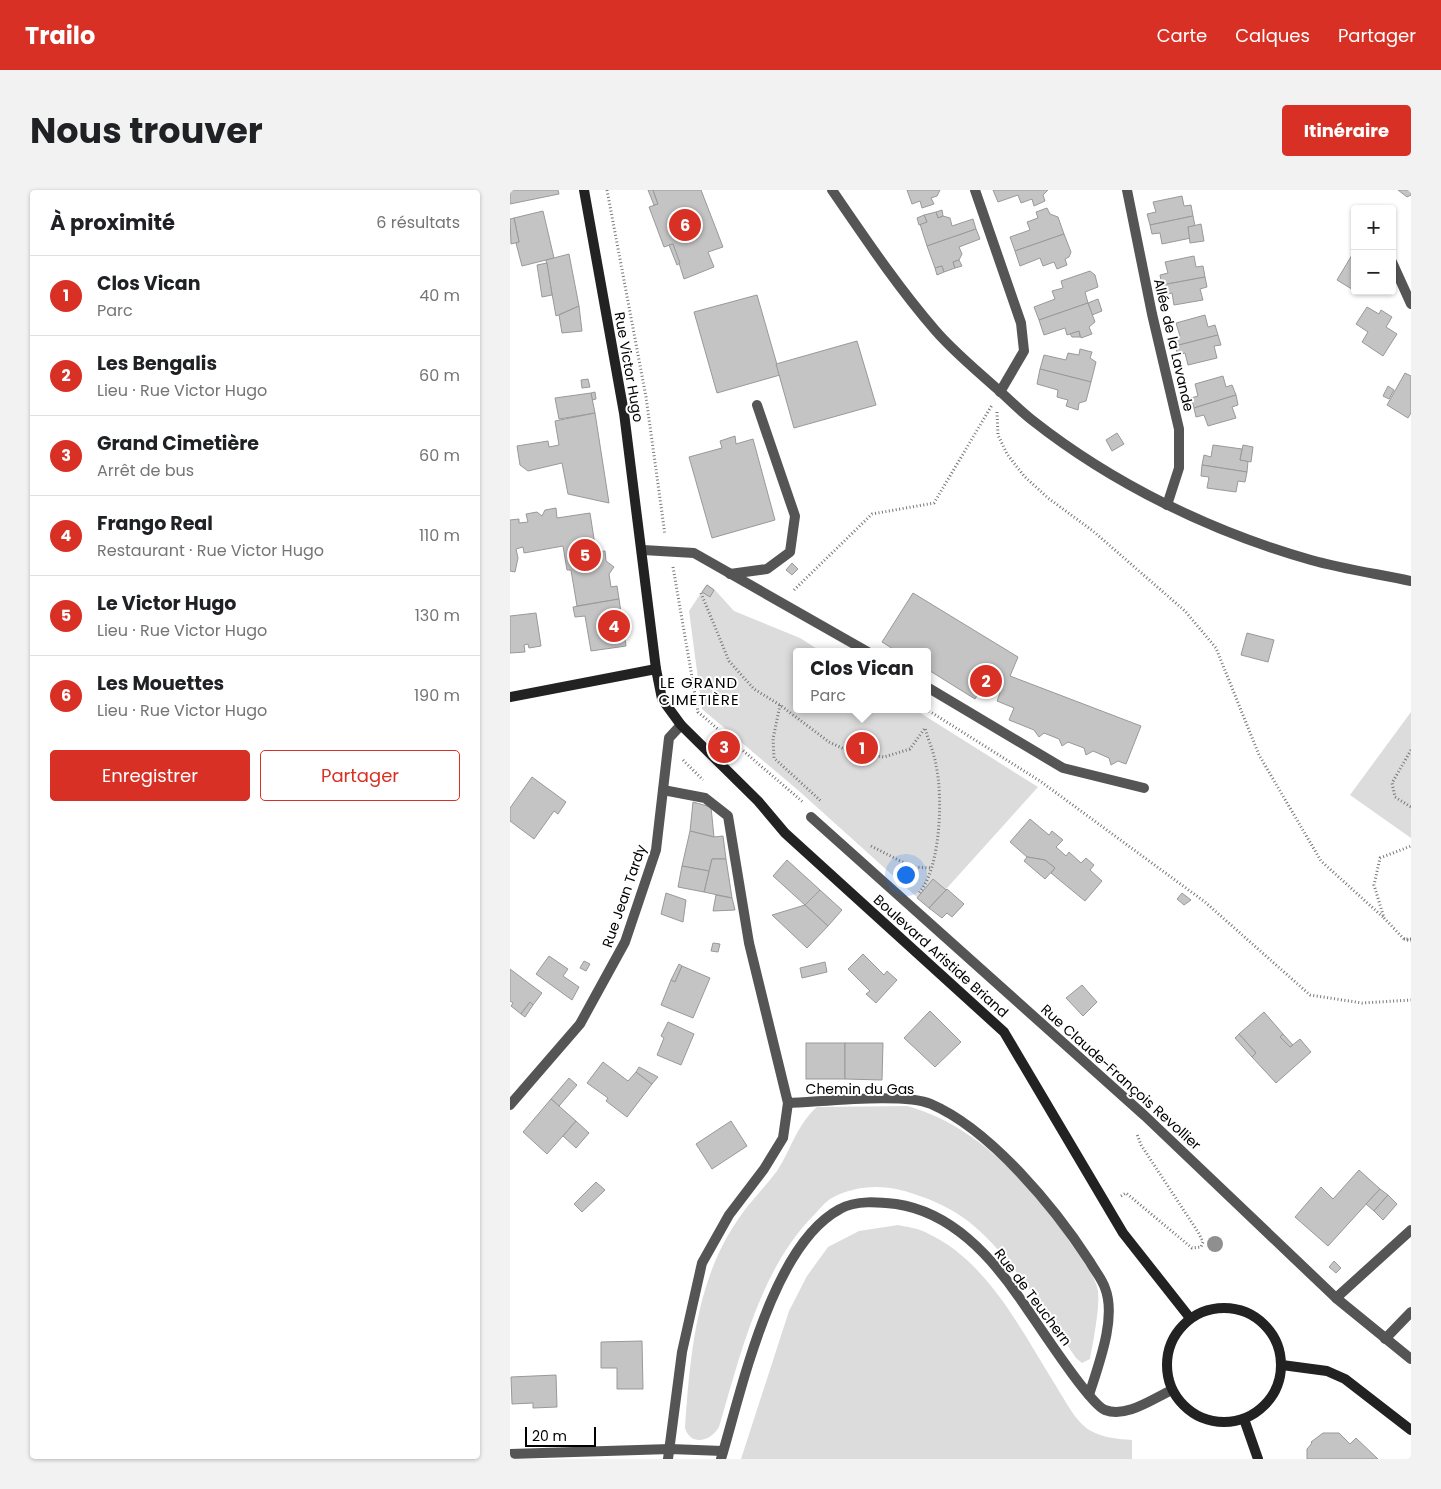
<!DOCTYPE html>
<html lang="fr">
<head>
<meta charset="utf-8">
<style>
  :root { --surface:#fff; --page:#f2f2f2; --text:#202124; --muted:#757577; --line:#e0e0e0; --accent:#d93025 }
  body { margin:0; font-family:Poppins,sans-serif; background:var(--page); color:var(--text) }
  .controls { position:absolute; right:15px; top:15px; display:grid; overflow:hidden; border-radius:5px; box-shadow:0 1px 4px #0004 }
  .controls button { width:45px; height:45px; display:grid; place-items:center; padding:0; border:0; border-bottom:1px solid var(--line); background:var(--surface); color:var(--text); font:25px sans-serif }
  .scale { position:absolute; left:15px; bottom:12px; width:71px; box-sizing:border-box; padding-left:5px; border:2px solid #000; border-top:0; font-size:14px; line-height:18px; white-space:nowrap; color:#000; -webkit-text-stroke:4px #fff; paint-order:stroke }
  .you { position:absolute; left:395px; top:684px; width:18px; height:18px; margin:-12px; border:4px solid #fff; border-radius:50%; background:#1a73e8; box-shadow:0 0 0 8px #1a73e833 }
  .badge { display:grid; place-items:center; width:32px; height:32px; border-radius:50%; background:var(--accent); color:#fff; font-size:16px; font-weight:700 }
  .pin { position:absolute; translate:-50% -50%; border:2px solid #fff; box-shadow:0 1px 5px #0006 }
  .popup { position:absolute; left:283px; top:458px; width:138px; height:65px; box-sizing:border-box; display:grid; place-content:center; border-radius:5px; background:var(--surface); filter:drop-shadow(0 1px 4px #0005); font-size:16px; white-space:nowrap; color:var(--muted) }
  .popup b { font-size:19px; color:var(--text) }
  .popup::after { content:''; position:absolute; left:50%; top:100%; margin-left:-10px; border:10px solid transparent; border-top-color:var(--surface) }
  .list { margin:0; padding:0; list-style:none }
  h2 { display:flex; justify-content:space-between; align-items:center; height:65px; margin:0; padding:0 20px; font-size:21px }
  h2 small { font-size:16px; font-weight:400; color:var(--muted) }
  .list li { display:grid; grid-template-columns:32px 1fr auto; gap:15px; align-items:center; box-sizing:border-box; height:80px; padding:0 20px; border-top:1px solid var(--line) }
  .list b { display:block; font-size:19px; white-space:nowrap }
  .list p { margin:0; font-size:16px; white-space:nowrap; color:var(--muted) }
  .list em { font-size:16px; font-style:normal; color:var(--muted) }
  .actions { display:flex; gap:10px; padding:15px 20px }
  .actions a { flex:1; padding:11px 0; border:1px solid var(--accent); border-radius:5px; text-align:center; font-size:18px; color:var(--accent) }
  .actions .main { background:var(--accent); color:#fff }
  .map { position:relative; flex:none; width:901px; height:1269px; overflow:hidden; border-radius:5px }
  header { display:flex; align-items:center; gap:30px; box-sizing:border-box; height:70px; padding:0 25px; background:var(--accent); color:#fff }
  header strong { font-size:24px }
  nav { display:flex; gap:28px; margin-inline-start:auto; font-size:18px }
  .intro { display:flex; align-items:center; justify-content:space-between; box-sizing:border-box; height:120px; padding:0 30px }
  h1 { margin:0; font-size:35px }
  .button { padding:12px 22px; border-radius:5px; background:var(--accent); color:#fff; font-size:18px; font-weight:700 }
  main { display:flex; gap:30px; padding:0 30px }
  aside { flex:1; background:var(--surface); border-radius:5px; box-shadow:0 1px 4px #0004 }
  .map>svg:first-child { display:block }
  .green { fill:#dcdcdc }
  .building { fill:#c4c4c4; stroke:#999 }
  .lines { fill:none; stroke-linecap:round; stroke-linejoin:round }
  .path { stroke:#777; stroke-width:3; stroke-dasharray:1 2.5; stroke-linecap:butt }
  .lane { stroke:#555; stroke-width:10 }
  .street { stroke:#555; stroke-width:10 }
  .secondary { stroke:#222; stroke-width:10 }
  .tree { fill:#8f8f8f }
  .labels { text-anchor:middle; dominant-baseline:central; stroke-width:4; stroke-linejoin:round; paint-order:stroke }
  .street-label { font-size:14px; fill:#000; stroke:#fff }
  .neighbourhood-label { font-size:15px; letter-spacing:1px; fill:#000; stroke:#fff }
</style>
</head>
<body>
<header>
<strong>Trailo</strong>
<nav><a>Carte</a><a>Calques</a><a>Partager</a></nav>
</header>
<div class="intro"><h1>Nous trouver</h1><a class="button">Itinéraire</a></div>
<main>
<aside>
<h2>À proximité<small>6 résultats</small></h2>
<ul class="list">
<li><span class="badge">1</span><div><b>Clos Vican</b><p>Parc</p></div><em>40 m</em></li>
<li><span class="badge">2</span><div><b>Les Bengalis</b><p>Lieu · Rue Victor Hugo</p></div><em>60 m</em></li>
<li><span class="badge">3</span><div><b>Grand Cimetière</b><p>Arrêt de bus</p></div><em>60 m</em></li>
<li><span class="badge">4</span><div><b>Frango Real</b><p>Restaurant · Rue Victor Hugo</p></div><em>110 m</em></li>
<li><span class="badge">5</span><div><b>Le Victor Hugo</b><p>Lieu · Rue Victor Hugo</p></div><em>130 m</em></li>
<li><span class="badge">6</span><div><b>Les Mouettes</b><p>Lieu · Rue Victor Hugo</p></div><em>190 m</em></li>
</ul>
<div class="actions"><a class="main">Enregistrer</a><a>Partager</a></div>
</aside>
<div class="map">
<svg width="901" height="1269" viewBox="0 0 901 1269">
  <rect width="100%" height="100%" fill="#fff"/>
  <g class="green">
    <path d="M197,394L205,400L224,421L290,448L312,462H287V519H404L528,597L419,718L289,601L192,519L179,421Z"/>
    <path d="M901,522V648L840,605Z"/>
    <path d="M397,916C469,935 527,1001 566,1061C574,1073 586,1088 588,1101C590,1117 583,1153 580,1169L572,1173L566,1168C536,1124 499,1063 458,1031C442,1019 423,1010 404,1004C376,994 347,994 320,1009C314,1013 309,1020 304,1025C250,1079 230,1166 209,1237C201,1251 181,1257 175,1238C180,1166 186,1089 229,1028C240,1012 255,997 267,981C281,960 287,934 307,917Z"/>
    <path d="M388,1035C397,1037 408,1038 417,1043C478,1071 512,1142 546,1196C555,1210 566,1233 581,1241C594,1248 608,1249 622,1250V1269H231L279,1121L297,1086L318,1057L349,1041Z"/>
  </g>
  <g class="building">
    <path d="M0,0H48L49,4L0,14Z"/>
    <path d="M138,0H143L148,14L144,15Z"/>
    <path d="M143,0H191L213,57L198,62L204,77L174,89L163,54L154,57L139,17L148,14Z"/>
    <path d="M397,0H430L427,6L421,8L424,14L412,18L410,11L402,14Z"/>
    <path d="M483,0H538L533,5L535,11L524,16L522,9L511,13L508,5L488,12Z"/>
    <path d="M888,0H901V5L897,7Z"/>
    <path d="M672,6L674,16L681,15L683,26L640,35L637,24L646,22L643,12Z"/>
    <path d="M537,18L540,24L548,27L554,44L505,61L500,47L520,40L517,32L528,28L526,22Z"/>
    <path d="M432,20L433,26L428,28L426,22Z"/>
    <path d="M33,21L44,68L12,76L6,53L9,52L4,28Z"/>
    <path d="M426,22L428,28L433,26L440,28L442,36L463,29L466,39L417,56L410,34L417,32L414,25Z"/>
    <path d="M414,25L417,32L409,35L407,28Z"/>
    <path d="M683,26L685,36L678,37L681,48L652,54L650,43L642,44L640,35Z"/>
    <path d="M4,28L9,52L1,54L0,29Z"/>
    <path d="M691,34L694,51L680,53L678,37Z"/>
    <path d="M466,39L470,49L449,57L452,64L449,70L443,72L445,78L434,82L432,76L425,78L417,56Z"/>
    <path d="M554,44L561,62L559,67L555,69L557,75L547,79L544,72L533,76L530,68L510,76L505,61Z"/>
    <path d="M163,54L170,73L167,75L159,55Z"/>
    <path d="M845,60V101L827,90Z"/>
    <path d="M59,64L69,116L46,126L36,70Z"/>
    <path d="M684,66L686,77L693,76L695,87L652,95L650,85L658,83L655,72Z"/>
    <path d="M449,70L452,76L445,78L443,72Z"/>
    <path d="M37,73L42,105L32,107L27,75Z"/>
    <path d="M432,76L434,82L427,85L425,78Z"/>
    <path d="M580,81L585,85L588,97L575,102L578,113L529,130L524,117L545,109L542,101L553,98L551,91Z"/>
    <path d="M695,87L697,97L690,99L693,110L664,115L662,103L653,105L652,95Z"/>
    <path d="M247,105L270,185L207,203L184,122Z"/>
    <path d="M588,109L592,121L582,125L578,113Z"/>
    <path d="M578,113L585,132L579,137L582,144L571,148L569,141L557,145L555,138L534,145L529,130Z"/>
    <path d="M69,116L72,141L52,143L49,125Z"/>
    <path d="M857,117L869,124L871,120L882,127L876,137L887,144L873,166L852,152L858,142L846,134Z"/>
    <path d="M695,125L698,137L705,135L708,145L665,156L663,148L670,146L666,133Z"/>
    <path d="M569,141L570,147H562L560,144Z"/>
    <path d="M708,145L711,155L704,156L707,168L678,175L675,163L668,165L665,156Z"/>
    <path d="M347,151L366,215L284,238L266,174Z"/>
    <path d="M570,159L582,162L580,168L586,172L581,192L530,179L534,165L556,170L558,163L569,165Z"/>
    <path d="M530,179L581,192L576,211L569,213L568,220L556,216L558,210L547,207L548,200L527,194Z"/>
    <path d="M895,183L901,186V223L898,228L877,215Z"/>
    <path d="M713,186L716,197L722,195L726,205L684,218L681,208L688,206L685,194Z"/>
    <path d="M78,189L80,197L72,198L71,190Z"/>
    <path d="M878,196L884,200L879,209L873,206Z"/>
    <path d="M85,202L86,209L82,210L81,203Z"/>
    <path d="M81,203L85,223L49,229L45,208Z"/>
    <path d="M726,205L728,215L722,217L726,228L698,236L694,225L686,227L684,218Z"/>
    <path d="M85,223L99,313L58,304L52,273L18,281L10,275L7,256L38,251L39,257L49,255L45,231Z"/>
    <path d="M607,243L614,254L602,261L596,250Z"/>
    <path d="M225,246L226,254L243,249L265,330L202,348L179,267L212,258L210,251Z"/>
    <path d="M703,255L732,259L730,270L738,271L737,282L692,275L694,265L701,267Z"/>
    <path d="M733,255L743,257L741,272L730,270Z"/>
    <path d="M692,275L737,282L735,292L728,291L726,302L697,298L699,287L691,286Z"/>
    <path d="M46,318L47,328L80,323L86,362L95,361L96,371L104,377L99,384L101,397L107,396L109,409L67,416L61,380H57L53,356L14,363L13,357L6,359L8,368L5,382L0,381V330L9,329V333L18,332L16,324L27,322L32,326L35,320Z"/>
    <path d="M282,373L288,379L282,385L276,380Z"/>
    <path d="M197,395L204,400L200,407L192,402Z"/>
    <path d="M403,403L508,467L500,486L631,536L616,574L608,571L601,575L599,568L583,561L576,565L574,558L558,552L552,556L549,549L534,543L529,547L524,540L499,530L504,518L487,511L490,503L474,494L465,509L417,479V462H388L372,452Z"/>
    <path d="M109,409L116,456L81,461L75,426L65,427L63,417Z"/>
    <path d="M26,423L31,456L19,458L18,454L14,455L15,462L0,463V426Z"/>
    <path d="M737,443L764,450L758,472L731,465Z"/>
    <path d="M22,587L56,612L48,624L44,621L24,649L0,631V618Z"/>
    <path d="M183,612L201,617L204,647L180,641Z"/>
    <path d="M520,629L539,645L542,641L553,650L546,657L556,666L559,662L571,673L576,668L584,675L580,680L592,691L575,711L541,683L545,678L535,670L517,667L500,652Z"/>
    <path d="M180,641L204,647L213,646L216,669H202L199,681L172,676Z"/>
    <path d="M517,667L535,670L545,678L535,689L514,671Z"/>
    <path d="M202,669H216L222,708L194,702Z"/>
    <path d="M277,670L310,700L295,715L263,686Z"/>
    <path d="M172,676L199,681L194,702L168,697Z"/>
    <path d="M423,689L436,700L419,718L407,708Z"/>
    <path d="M437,699L454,714L442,727L437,723L432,728L419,718Z"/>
    <path d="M310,700L332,720L318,736L295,715Z"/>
    <path d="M156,703L176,710L173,732L151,724Z"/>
    <path d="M672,703L681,710L674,715L667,709Z"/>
    <path d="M206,705L222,708L225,720L203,721Z"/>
    <path d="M295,715L318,736L297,758L262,725Z"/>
    <path d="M203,753L210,754L208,762L201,761Z"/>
    <path d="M353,764L374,785L377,781L387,790L366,813L356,804L360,801L338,779Z"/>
    <path d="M39,766L58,779L53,786L69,797L62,810L26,784Z"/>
    <path d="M74,771L80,774L76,781L70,778Z"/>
    <path d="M315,772L317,782L292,788L290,778Z"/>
    <path d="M169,774L172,776L165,792L161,790Z"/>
    <path d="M172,776L200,788L183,828L151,815L161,790L165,792Z"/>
    <path d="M0,779L32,803L23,815L20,812L11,824L1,816L3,813L0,811Z"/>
    <path d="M572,795L587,812L573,826L556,808Z"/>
    <path d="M20,812L23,815L15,827L11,824Z"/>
    <path d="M420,821L451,852L425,877L394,848Z"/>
    <path d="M754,822L773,844L770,847L780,857L790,849L801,862L766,893L742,867L746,863L729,844Z"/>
    <path d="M158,832L184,844L171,875L147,865L154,848L151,846Z"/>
    <path d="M729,844L746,863L742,867L725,848Z"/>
    <path d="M773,844L783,855L780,857L770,847Z"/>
    <rect x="296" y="853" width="39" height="36"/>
    <path d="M335,853H373L372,890L335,889Z"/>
    <path d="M93,872L118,891L126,882L142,894L117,927L96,911L98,908L77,893Z"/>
    <path d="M129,877L148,887L142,894L126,882Z"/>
    <path d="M59,888L67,895L49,916L41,909Z"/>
    <path d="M41,909L66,931L37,964L13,942Z"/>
    <path d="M66,931L79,943L66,958L53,946Z"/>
    <path d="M221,931L237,956L202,979L186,954Z"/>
    <path d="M849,980L870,999L818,1056L785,1027L811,997L823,1009Z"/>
    <path d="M86,992L95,1000L72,1022L64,1014Z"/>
    <path d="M870,999L878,1005L864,1021L856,1014Z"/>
    <path d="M878,1005L887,1014L873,1030L864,1021Z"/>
    <path d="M824,1071L831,1078L826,1083L819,1077Z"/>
    <path d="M132,1151L133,1199H107V1178H91V1152Z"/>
    <path d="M46,1185L47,1217L23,1218V1213L2,1214L1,1187Z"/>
    <path d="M813,1243H829L840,1254L846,1248L868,1269H797V1259L802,1253L801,1252Z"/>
  </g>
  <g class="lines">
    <g class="path">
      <path d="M97,0L136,207L155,345"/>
      <path d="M487,222L488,245L497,264L514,286L538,308L583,341L675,421L706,458L749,565L811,671L874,728"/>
      <path d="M163,377L188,522L294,613"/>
      <path d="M284,400L362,324L424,313L482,215"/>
      <path d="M191,403L219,471L244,499L270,515L319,552L345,564L374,567L400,559L415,538C418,550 424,562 426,575C433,606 431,678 409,703"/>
      <path d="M270,515L263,549L264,568L312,612"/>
      <path d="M416,519L530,591L695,712L800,805L852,813L901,810"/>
      <path d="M901,560L882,593L885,607L901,617"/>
      <path d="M173,570L193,590"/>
      <path d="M361,656L402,677L422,678"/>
      <path d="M894,749L874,728L864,695L870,668L901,656"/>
      <path d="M901,749H894L901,751"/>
      <path d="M611,1006L616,1003L682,1058L691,1057L693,1052L688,1042L631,955L627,944"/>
    </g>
    <path class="lane" d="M0,1264L160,1259L213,1261"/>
    <g class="street">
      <path d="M322,0C355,48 387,96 425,140C443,161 465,179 485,197C498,208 509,220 522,230C603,294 702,342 801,370C833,379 868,384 901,391"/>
      <path d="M465,0L511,133L514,161L490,202"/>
      <path d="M617,0L642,124L669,239V278L657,315"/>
      <path d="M882,72L901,114"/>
      <path d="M133,360L184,363L358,462"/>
      <path d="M220,384L257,379L280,362L285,326L247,215"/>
      <path d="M417,497L553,578L634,598"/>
      <path d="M153,600L195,608L218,626L239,753L278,913C310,912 394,902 421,914C481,940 545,1018 580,1072C585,1081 592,1089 595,1098C607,1128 588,1176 579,1205"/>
      <path d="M301,627L635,926L826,1108L901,1169"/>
      <path d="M0,915L70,834L115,752L146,660L159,548L171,535"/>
      <path d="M826,1108L901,1040"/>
      <path d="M875,1149L901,1122"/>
      <path d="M158,1269L172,1162L192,1073L219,1025L254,979L273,948L278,913"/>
      <path d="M211,1269C232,1199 262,1055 330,1019C346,1010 368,1012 386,1014C441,1022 481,1066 511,1110C524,1128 579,1214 595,1220C617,1228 642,1209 662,1200"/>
    </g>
    <g class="secondary">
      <path d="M74,0L114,223L146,479L152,509L171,535L248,611L275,643L494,842L613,1043L680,1128"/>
      <path d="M0,507L146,479"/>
      <circle cx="714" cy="1175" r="57"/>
      <path d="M772,1175L817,1181L835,1189L901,1240"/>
      <path d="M734,1229L748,1269"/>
    </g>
  </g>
  <circle class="tree" cx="705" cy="1054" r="8"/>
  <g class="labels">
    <g class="street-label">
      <text transform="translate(664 155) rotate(77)">Allée de la Lavande</text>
      <text transform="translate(119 177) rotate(80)">Rue Victor Hugo</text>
      <text transform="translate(114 706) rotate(-71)">Rue Jean Tardy</text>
      <text transform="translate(431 766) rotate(42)">Boulevard Aristide Briand</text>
      <text transform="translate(611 887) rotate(42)">Rue Claude-François Revollier</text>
      <text x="350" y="899">Chemin du Gas</text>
      <text transform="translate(523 1107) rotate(53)">Rue de Teuchern</text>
    </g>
    <g class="neighbourhood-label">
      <text x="189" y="492">LE GRAND<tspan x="189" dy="17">CIMETIÈRE</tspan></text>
    </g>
  </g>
</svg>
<div class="controls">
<button>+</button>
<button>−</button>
</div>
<div class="scale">20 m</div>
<div class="you"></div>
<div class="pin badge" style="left:352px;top:558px">1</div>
<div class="popup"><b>Clos Vican</b>Parc</div>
<div class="pin badge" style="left:476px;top:491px">2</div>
<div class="pin badge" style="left:214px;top:557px">3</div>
<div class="pin badge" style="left:104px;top:436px">4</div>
<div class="pin badge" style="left:75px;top:365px">5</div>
<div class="pin badge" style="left:175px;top:35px">6</div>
</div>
</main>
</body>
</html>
